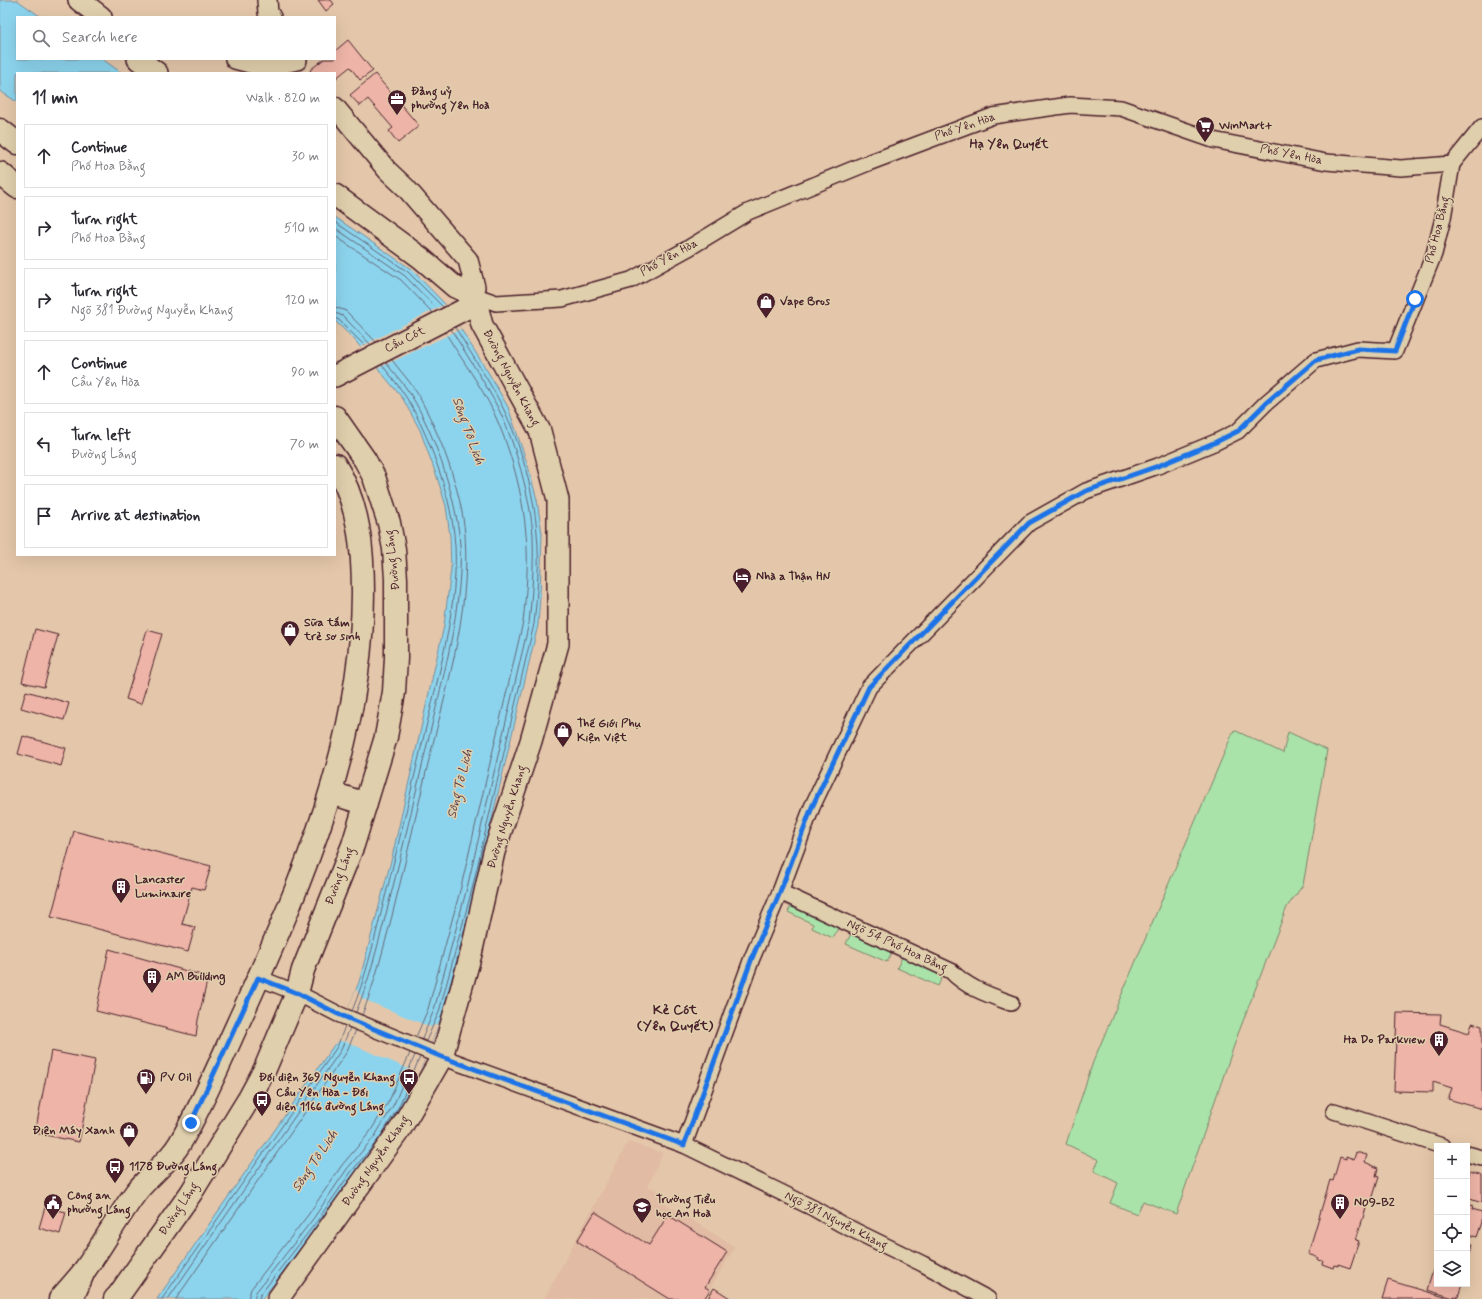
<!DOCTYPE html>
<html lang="en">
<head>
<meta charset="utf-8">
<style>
  :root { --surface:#fff; --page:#f2f2f3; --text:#2b2b33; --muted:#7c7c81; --line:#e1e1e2 }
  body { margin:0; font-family:Mynerve,sans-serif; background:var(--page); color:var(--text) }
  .controls { position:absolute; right:12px; bottom:12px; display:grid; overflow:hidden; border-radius:0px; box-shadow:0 4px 16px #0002 }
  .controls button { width:36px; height:36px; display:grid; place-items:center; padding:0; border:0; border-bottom:1px solid var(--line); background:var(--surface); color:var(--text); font:20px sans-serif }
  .stop { position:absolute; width:12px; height:12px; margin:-9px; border:3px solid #1a73e8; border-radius:50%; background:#fff }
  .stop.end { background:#1a73e8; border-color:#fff; box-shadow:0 1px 4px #0008 }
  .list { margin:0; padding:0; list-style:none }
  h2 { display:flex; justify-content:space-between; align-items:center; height:52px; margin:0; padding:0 16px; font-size:17px }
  h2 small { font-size:13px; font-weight:400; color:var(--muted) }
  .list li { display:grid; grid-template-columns:26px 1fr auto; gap:12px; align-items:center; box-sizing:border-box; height:64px; margin:0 8px 8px; padding:0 8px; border:1px solid var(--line); border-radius:0px }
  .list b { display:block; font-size:15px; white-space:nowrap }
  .list p { margin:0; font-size:13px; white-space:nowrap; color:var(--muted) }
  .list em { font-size:13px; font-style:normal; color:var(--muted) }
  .icon { flex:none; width:22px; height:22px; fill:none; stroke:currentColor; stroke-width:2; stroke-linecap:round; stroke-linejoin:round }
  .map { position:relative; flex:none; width:1482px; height:1299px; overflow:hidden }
  .search { position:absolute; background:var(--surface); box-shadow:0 4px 16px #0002; left:16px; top:16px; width:320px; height:44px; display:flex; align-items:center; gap:10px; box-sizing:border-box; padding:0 14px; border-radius:0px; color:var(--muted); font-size:15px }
  .panel { position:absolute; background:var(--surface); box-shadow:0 4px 16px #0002; left:16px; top:72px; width:320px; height:484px; border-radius:0px }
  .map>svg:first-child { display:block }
  .built { fill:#e1bba4 }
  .green { fill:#a9e3a9; stroke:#7a816a }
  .water { fill:#8cd4ed; stroke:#728c9f }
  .pier { fill:#e4c7aa }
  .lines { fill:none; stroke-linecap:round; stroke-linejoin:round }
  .shore { stroke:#646779; stroke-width:1 }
  .building { fill:#edb4a7; stroke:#4a1f2b }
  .minor-casing { stroke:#4a1f2b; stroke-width:18 }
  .tertiary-casing { stroke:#4a1f2b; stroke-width:22 }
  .secondary-casing { stroke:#4a1f2b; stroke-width:24 }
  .primary-casing { stroke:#4a1f2b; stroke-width:25 }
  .trunk-casing { stroke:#4a1f2b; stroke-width:25 }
  .minor { stroke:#e0cfac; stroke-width:15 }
  .tertiary { stroke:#e0cfac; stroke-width:19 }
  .secondary { stroke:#e0cfac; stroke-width:21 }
  .primary { stroke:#e0cfac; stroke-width:22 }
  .trunk { stroke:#e0cfac; stroke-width:22 }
  .route { stroke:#1a73e8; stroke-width:5 }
  .labels { text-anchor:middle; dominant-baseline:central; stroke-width:3; stroke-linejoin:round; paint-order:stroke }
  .poi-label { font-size:12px; font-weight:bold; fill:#4a1f2b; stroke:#e0cfac; text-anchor:start }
  .street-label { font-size:12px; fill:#4a1f2b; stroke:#e0cfac }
  .neighbourhood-label { font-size:13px; font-weight:bold; fill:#4a1f2b; stroke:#e0cfac }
  .water-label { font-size:13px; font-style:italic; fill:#543a48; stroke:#e0cfac }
  .quarter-label { font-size:14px; font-weight:bold; fill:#4a1f2b; stroke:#e0cfac }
</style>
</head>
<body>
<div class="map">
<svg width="1482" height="1299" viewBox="0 0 1482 1299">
  <rect width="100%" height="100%" fill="#e4c7aa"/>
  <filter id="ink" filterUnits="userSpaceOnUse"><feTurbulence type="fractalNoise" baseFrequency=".025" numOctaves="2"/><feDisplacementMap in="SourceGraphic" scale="8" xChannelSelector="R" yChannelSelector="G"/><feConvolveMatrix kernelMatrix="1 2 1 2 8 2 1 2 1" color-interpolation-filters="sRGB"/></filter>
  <g filter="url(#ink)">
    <path class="built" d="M628,1142L663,1153L648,1186L661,1192L658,1199L735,1247L704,1299H544Z"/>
    <g class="green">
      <path d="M1234,730L1283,753L1288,732L1327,750L1303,885L1287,907L1238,1034L1176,1214L1143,1201L1137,1214L1110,1203L1118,1183L1094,1171L1099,1160L1066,1144L1093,1062Z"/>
      <path d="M793,902L840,924L833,938L812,928L813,924L788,912Z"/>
      <path d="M853,929L894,947L887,962L846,944Z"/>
      <path d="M904,953L945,971L938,986L897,968Z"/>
    </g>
    <g class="water">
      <path d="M0,0H17L41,17H17V59H102L122,73H17V102L0,91Z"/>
      <path d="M335,217L411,269L445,304L488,372L508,407L528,466L537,500L542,534L540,596L538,625L528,667L475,890L443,1013L415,1083L402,1108L382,1141L354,1174L320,1224L262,1299H157L334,1045L359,982L392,857L444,626L451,569L450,536L446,506L437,477L420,430L403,399L353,338L335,321Z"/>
    </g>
    <g class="pier">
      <path d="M445,304L461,329L379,368L360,347Z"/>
      <path d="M356,989L363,999L430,1027L439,1023L415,1083L414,1073L411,1070L347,1042L340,1041L333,1045Z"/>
    </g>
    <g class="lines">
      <g class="shore">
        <path d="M335,222L408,272L443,307"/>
        <path d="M335,228L405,276L438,310"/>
        <path d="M335,236L401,280L433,313"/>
        <path d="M335,307L346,311L376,342"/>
        <path d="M335,313L343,316L371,345"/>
        <path d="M335,318L339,320L366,347"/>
        <path d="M352,1011C365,979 373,946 381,913C394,863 406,812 418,761C433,694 462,603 454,534C450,494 428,432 406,397C399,386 390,375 382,365"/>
        <path d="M356,1012C369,981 377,948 386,914C399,864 411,813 423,762C438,695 467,601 459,533C453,489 434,433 411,395C404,384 394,373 386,363"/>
        <path d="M362,1015C375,983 383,950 392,916C404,868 415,820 426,772C444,696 471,615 465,535C462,491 439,431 417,393C410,381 400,371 392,360"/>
        <path d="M416,1037L428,1009L461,887L523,622C526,594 529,563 526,534C523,494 511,450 494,413C481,385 461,359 445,332"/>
        <path d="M422,1039L434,1010L467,888L529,623C532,595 534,565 533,536C531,500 515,442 499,410C485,382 467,356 451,329"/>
        <path d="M426,1041L439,1012L472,889L534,624C537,595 540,563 537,533C534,493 521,444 503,408C489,380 471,354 455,327"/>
        <path d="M162,1299L337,1047L345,1026"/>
        <path d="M168,1299L341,1050L350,1028"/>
        <path d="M176,1299L346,1053L356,1030"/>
        <path d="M248,1299L251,1289L308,1215L342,1165L370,1132L389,1101L410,1053"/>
        <path d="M254,1299L256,1292L313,1219L347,1169L375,1136L394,1104L415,1055"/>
        <path d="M259,1299L260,1295L317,1221L351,1172L379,1139L399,1106L420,1057"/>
      </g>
    </g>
    <g class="building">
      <path d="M318,0H331L334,4L326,11Z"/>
      <path d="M348,40L373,71L360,80L350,67L335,79V73H312L310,70L324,59H335V51Z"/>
      <path d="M375,74L419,126L398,143L389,131L393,128L368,99L360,106L350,95Z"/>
      <path d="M35,629L58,635L44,687L22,682Z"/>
      <path d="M147,630L162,634L141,704L126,699Z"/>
      <path d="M26,691L69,703L64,720L21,708Z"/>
      <path d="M23,736L66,748L61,766L18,754Z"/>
      <path d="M74,831L211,866L204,890L192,887L182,924L195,927L188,952L51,917Z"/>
      <path d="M109,949L208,977L198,1020L196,1036L96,1011Z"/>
      <path d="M1397,1013L1441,1014L1440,1024L1469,1033L1472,1023L1482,1026V1109L1448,1099L1452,1088L1433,1082V1092L1394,1091Z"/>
      <path d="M51,1051L95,1060L79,1142L35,1133Z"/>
      <path d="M1356,1152L1367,1155L1365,1162L1378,1168L1376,1176L1379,1177L1371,1203L1368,1202L1356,1240L1359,1241L1350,1268L1338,1264V1266L1334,1265L1333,1268L1322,1264L1323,1261L1318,1260L1319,1258L1308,1254L1330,1180L1333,1181L1340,1157L1346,1159V1156L1354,1159Z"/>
      <path d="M1470,1171L1482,1175V1203L1467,1198V1181Z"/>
      <path d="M1467,1204L1473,1206L1472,1209L1482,1212V1222L1477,1237L1467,1234Z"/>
      <path d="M45,1207L66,1212L60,1234L39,1228Z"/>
      <path d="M595,1212L649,1245L668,1215L727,1252L705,1287L710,1290L704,1299H670L577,1241Z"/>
      <path d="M1467,1244L1472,1245L1467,1260Z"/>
      <path d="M1435,1264H1437V1284H1462L1458,1297L1454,1296V1298L1427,1290Z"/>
      <path d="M1388,1280L1451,1299H1382Z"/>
      <path d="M714,1288L730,1298L729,1299L708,1298Z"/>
    </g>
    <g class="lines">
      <g class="minor-casing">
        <g id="minor">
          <path d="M482,298L496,303L562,299L631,280L687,249L748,212L868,163L993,116L1070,105L1121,108L1213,140L1326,162L1401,168L1452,164L1482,127"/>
          <path d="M780,892L951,971C967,988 989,995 1011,1003"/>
          <path d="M259,978L297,993L338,1014L442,1057L684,1145L813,1208L841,1224L923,1264L988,1299"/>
          <path d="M1334,1111L1442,1146"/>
          <path d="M684,1145L752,958L780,892L812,807L869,687L1029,523L1086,491L1158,466L1216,442L1238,431L1266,403L1316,360L1358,349L1395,351L1434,254L1443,218L1452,164"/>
          <path d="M1467,1154L1482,1158"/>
        </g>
      </g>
      <g class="tertiary-casing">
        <g id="tertiary">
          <path d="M267,0L268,13L271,17"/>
          <path d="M235,59L265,67L297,60"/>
          <path d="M335,107L387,170L406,188L468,260L475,287"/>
        </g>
      </g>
      <g class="secondary-casing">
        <g id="secondary">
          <path d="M79,0L101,17"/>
          <path d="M138,59L157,73"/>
          <path d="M335,195L421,258L455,287L469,293"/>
          <path d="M335,376L469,307L473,301"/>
          <path d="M278,1299L401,1128L442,1057L471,954L494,852L531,741L558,644V500L540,431L482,325L476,301"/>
        </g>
      </g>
      <g class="primary-casing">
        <g id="primary">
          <path d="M0,130L17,143"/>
          <path d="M0,173L17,187"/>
          <path d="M331,793L366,804"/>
          <path d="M60,1299C68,1290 76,1281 84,1271C103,1245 118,1216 137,1191C151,1174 169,1162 180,1143C205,1100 223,1055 244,1010C304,877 362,742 363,593C363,549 359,503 335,465"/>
          <path d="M116,1299L191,1193L250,1097L264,1071L297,993L303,970L353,845L386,737L394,692L396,658V579L394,549L389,523L374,477L365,460L335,417"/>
        </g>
      </g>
      <g class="trunk-casing">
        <g id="trunk">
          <path d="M72,1299L84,1271"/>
          <path d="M115,1299L116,1298"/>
        </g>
      </g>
      <use href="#minor" class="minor"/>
      <use href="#tertiary" class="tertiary"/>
      <use href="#secondary" class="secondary"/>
      <use href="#primary" class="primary"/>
      <use href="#trunk" class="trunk"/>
    </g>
  </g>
  <g class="lines" filter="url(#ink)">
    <path class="route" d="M191,1123L258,978L297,993L338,1014L442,1057L684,1145L752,958L780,892L812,807L869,687L1029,523L1086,491L1158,466L1216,442L1238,431L1266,403L1316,360L1358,349L1395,351L1415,299"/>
  </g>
  <defs>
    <g id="office-pin" transform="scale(1)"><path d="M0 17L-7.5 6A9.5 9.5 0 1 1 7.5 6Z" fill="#4a1f2b" stroke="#e0cfac"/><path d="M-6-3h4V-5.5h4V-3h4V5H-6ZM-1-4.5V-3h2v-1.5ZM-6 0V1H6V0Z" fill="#fff"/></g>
    <g id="supermarket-pin" transform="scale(1)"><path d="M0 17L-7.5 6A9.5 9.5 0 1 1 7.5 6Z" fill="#4a1f2b" stroke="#e0cfac"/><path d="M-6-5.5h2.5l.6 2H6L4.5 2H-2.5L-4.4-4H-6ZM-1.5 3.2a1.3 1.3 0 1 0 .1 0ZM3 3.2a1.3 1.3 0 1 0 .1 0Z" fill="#fff"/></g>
    <g id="shop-pin" transform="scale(1)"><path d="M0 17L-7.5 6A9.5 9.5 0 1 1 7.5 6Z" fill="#4a1f2b" stroke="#e0cfac"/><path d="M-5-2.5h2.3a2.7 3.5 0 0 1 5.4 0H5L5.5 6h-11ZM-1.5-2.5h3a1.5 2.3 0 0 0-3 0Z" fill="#fff"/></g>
    <g id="hotel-pin" transform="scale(1)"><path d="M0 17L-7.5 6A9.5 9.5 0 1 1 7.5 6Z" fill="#4a1f2b" stroke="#e0cfac"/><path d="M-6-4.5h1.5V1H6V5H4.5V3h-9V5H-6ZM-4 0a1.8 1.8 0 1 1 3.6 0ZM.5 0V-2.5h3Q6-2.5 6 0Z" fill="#fff"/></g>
    <g id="building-pin" transform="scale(1)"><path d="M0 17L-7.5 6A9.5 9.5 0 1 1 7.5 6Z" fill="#4a1f2b" stroke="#e0cfac"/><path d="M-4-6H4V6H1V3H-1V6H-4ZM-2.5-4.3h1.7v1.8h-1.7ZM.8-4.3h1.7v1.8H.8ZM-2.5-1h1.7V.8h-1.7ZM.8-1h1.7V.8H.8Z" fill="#fff"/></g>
    <g id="fuel-pin" transform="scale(1)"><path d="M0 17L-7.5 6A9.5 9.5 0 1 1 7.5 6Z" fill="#4a1f2b" stroke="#e0cfac"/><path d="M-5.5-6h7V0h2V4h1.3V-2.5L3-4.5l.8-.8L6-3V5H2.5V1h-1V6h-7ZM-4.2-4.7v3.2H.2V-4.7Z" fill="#fff"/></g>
    <g id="bus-pin" transform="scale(1)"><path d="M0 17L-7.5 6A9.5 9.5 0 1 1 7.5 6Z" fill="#4a1f2b" stroke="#e0cfac"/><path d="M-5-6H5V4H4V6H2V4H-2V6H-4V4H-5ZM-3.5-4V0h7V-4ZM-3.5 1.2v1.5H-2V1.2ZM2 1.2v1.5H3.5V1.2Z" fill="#fff"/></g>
    <g id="civic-pin" transform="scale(1)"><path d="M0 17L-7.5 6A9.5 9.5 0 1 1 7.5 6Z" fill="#4a1f2b" stroke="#e0cfac"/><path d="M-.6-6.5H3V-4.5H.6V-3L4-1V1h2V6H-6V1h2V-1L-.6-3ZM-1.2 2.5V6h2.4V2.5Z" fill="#fff"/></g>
    <g id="school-pin" transform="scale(1)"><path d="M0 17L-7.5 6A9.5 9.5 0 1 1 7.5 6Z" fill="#4a1f2b" stroke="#e0cfac"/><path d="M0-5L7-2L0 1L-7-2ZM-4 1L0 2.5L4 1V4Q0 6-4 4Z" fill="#fff"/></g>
  </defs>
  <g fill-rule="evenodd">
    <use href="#office-pin" x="397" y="99"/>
    <use href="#supermarket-pin" x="1205" y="126"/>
    <use href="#shop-pin" x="766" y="302"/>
    <use href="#hotel-pin" x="742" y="577"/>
    <use href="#shop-pin" x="290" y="630"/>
    <use href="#shop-pin" x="563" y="731"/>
    <use href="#building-pin" x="121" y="887"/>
    <use href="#building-pin" x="152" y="977"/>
    <use href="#building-pin" x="1439" y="1040"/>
    <use href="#fuel-pin" x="146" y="1078"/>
    <use href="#bus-pin" x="409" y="1078"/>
    <use href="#bus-pin" x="262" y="1100"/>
    <use href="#shop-pin" x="129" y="1131"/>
    <use href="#bus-pin" x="115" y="1167"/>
    <use href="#civic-pin" x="53" y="1203"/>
    <use href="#building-pin" x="1340" y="1203"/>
    <use href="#school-pin" x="642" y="1207"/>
  </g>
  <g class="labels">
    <g class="poi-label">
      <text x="411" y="92">Đảng uỷ<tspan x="411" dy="14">phường Yên Hoà</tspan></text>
      <text x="1219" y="126">WinMart+</text>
      <text x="780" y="302">Vape Bros</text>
      <text x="756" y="577">Nhà a Thận HN</text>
      <text x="304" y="623">Sữa tắm<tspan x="304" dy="14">trẻ sơ sinh</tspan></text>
      <text x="577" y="724">Thế Giới Phụ<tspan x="577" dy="14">Kiện Việt</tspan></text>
      <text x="135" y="880">Lancaster<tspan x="135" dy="14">Luminaire</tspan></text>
      <text x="166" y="977">AM Building</text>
      <text x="1425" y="1040" text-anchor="end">Ha Do Parkview</text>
      <text x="160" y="1078">PV Oil</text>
      <text x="395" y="1078" text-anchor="end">Đối diện 369 Nguyễn Khang</text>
      <text x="276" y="1093">Cầu Yên Hòa - Đối<tspan x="276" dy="14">diện 1166 đường Láng</tspan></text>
      <text x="115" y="1131" text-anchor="end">Điện Máy Xanh</text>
      <text x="129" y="1167">1178 Đường Láng</text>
      <text x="67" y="1196">Công an<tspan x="67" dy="14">phường Láng</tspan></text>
      <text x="656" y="1200">Trường Tiểu<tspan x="656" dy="14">học An Hoà</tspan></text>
      <text x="1354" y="1203">N09-B2</text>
    </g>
    <g class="street-label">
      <text transform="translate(965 127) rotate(-19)">Phố Yên Hòa</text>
      <text transform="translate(1291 155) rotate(11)">Phố Yên Hòa</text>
      <text transform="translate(1438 230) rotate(-76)">Phố Hoa Bằng</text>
      <text transform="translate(669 258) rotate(-29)">Phố Yên Hòa</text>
      <text transform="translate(405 340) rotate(-27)">Cầu Cót</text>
      <text transform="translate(511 378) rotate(62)">Đường Nguyễn Khang</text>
      <text transform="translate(393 560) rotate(-96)">Đường Láng</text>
      <text transform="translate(507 817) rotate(-73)">Đường Nguyễn Khang</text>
      <text transform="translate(340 876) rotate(-69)">Đường Láng</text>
      <text transform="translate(897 946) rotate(25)">Ngõ 54 Phố Hoa Bằng</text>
      <text transform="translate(376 1161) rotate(-55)">Đường Nguyễn Khang</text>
      <text transform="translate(179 1209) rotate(-56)">Đường Láng</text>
      <text transform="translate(836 1221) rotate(27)">Ngõ 381 Nguyễn Khang</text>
    </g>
    <g class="neighbourhood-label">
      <text x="1009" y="144">Hạ Yên Quyết</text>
    </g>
    <g class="water-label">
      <text transform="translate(468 431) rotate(70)">Sông Tô Lịch</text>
      <text transform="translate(460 784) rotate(-76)">Sông Tô Lịch</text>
      <text transform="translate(315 1161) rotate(-56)">Sông Tô Lịch</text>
    </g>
    <g class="quarter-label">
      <text x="675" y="1010">Kẻ Cót<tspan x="675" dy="16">(Yên Quyết)</tspan></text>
    </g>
  </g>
</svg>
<div class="controls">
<button>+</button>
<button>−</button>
<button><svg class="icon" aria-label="locate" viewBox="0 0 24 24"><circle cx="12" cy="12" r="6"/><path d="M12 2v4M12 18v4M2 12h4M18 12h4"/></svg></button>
<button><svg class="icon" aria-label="layers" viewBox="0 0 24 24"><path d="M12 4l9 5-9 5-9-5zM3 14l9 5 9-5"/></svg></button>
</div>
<div class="stop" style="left:1415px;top:299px"></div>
<div class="stop end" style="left:191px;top:1123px"></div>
<div class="search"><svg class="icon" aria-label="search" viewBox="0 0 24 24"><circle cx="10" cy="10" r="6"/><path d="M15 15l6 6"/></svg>Search here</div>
<section class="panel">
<h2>11 min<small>Walk · 820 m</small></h2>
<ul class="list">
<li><svg class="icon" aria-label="ahead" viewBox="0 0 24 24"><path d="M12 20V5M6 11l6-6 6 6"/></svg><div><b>Continue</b><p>Phố Hoa Bằng</p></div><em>30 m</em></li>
<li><svg class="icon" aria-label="right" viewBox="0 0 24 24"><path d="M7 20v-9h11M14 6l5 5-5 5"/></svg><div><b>Turn right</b><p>Phố Hoa Bằng</p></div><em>510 m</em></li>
<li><svg class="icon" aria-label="right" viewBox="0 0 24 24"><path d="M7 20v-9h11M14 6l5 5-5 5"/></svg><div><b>Turn right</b><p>Ngõ 381 Đường Nguyễn Khang</p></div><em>120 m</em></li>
<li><svg class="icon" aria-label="ahead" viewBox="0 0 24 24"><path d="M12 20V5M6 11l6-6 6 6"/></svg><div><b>Continue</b><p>Cầu Yên Hòa</p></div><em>90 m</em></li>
<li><svg class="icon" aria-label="left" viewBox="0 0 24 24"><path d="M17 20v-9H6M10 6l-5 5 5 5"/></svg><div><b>Turn left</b><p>Đường Láng</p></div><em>70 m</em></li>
<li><svg class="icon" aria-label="arrive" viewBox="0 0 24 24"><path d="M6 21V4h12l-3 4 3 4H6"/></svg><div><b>Arrive at destination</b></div></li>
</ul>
</section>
</div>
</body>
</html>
